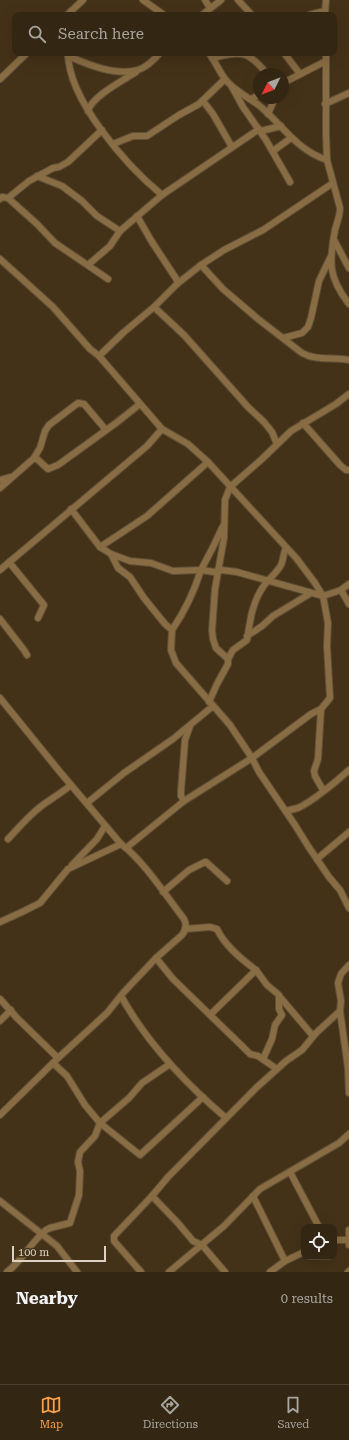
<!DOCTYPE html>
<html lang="en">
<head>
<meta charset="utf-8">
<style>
  :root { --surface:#332612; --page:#3b2e1b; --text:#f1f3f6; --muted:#a9a59f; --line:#4e4332; --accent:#f9a04c }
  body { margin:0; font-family:"Roboto Serif",serif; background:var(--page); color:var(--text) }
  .controls { position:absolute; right:12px; bottom:12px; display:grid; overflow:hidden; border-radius:8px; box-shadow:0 4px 16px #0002 }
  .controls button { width:36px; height:36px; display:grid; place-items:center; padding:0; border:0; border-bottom:1px solid var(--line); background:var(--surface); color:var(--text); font:20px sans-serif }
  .compass { position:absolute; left:253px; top:68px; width:36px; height:36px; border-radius:50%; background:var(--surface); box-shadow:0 4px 16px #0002; rotate:228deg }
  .scale { position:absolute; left:12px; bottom:10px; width:94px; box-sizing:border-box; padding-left:4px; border:2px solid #ddd2c3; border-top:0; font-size:11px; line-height:14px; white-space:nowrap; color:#ddd2c3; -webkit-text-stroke:3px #443218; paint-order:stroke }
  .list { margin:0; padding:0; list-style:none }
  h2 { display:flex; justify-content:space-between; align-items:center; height:52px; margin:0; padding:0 16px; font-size:17px }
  h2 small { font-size:13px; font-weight:400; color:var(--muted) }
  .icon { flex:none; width:22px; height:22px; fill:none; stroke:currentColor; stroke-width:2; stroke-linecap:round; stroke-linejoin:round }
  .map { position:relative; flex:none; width:349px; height:1272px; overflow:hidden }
  .search { position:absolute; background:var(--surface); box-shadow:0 4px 16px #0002; left:12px; right:12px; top:12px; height:44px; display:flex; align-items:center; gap:10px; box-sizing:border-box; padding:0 14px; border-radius:8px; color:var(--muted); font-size:15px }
  .sheet { height:112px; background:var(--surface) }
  nav { display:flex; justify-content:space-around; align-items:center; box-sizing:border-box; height:56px; border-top:1px solid var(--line); background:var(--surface); font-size:11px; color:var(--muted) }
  nav a { display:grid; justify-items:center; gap:2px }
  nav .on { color:var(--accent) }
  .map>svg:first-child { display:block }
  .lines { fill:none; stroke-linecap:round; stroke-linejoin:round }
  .street-casing { stroke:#604f37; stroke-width:8 }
  .street { stroke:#886c43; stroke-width:6 }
</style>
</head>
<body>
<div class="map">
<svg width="349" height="1272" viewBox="0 0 349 1272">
  <rect width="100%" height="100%" fill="#443218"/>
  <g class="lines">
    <g class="street-casing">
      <g id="street">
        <path d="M143,0L164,15"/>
        <path d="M205,0L210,8"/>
        <path d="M238,0L252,15"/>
        <path d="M325,14L326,0"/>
        <path d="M67,15L83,0"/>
        <path d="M202,15L221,0"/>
        <path d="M309,15L325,11"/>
        <path d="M68,53C68,100 127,166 162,195"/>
        <path d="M209,53C215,61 219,71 225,79C234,91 250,98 261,107C284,127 297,150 327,160"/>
        <path d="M284,53L300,74"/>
        <path d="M326,53V134L327,160L340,208C340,216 337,222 335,230C329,262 328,277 349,304"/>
        <path d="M68,56C89,65 115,76 138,70C147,67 154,60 160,53"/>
        <path d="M212,58C241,51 248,50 267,74"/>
        <path d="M0,79L27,53"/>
        <path d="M283,83L326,61"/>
        <path d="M232,87L243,107L266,140L290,182"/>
        <path d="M251,99L259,95"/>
        <path d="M203,101L213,114L232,147"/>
        <path d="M325,104L349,93"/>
        <path d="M88,111C91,97 124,80 136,72"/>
        <path d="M268,114L275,98"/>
        <path d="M261,131L281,126"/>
        <path d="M113,144L133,136H147L179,115L199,104L225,79"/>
        <path d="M273,151L291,138"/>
        <path d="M37,176L62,186L82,201L97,216L120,231"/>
        <path d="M8,198L29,181L53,168L59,167L68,162L102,130"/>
        <path d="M0,199L2,197L8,198L37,224L55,243L108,279"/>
        <path d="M137,216L152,242L177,280V284"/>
        <path d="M334,240L349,268"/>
        <path d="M0,259L53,307L90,349L99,356L162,429L188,444L208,462L297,559L315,583L323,596L328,623L327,646L330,698L321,709L311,714L252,758L184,801L126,848"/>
        <path d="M88,265L110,246L120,231L162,195L259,129"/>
        <path d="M201,265L223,289L258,319L302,353C316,361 333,357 349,360"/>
        <path d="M154,307L184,335L248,407L264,422L272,432L277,444"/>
        <path d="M283,338L302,333L308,327L311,318L319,281L330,258"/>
        <path d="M99,356L124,332L154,307L177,284L201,265L224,250L263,230L333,183"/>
        <path d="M303,423L340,465L346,470H349"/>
        <path d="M34,458L40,448L45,431L49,425L78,403L84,404L106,430"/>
        <path d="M0,480L11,477"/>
        <path d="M0,488L33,459H37L48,469L58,465L116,423L140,404"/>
        <path d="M71,509L100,547L111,554L118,568L130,577L144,598L165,624L172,630L171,650L176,663L230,725L252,758L259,772L295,825L308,846L329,877L340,890L349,908"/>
        <path d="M100,547L147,516L208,462"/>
        <path d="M111,554L130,561L151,563L173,571L201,570L213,547L223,526"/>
        <path d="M9,562L44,605L38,618"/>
        <path d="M0,570L147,446L162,429"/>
        <path d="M341,590L349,604"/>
        <path d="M0,619L24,650L27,655"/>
        <path d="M172,630C185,611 194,592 201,570L214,572L222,570L237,572L323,596L341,590L349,584"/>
        <path d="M247,636L262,626L273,616L311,593"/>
        <path d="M228,659L216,648L213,639L212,630L215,589L224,538L225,500L230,487L262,459L291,431L336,404L349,394"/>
        <path d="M0,698L60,772L121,844C143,860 167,897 184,919C187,925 186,930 182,935L156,958L123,993L107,1013L58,1058L0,1115"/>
        <path d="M209,702L217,684L228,664V659L233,650L247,640C250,621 252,603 263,587C268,579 277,573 281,565C284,559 283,553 286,548"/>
        <path d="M321,709L318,759L314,771L315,776L323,790"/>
        <path d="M184,801L181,796V791L185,740L190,726"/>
        <path d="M87,803L124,773L173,739L213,706"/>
        <path d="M286,811C290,810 294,809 298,808C313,801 337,781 349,770"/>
        <path d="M8,839C21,825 34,810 50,800C57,795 64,791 71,785"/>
        <path d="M317,859L349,832"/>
        <path d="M72,865L97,839L105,826"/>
        <path d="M163,892L189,870L205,862H206L227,881"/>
        <path d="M0,922L22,912L40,903L68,869L121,844"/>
        <path d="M185,929L210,927L217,929C225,946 241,959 256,970"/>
        <path d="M156,958L173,979L242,1046L250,1054L258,1056L277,1069"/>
        <path d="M349,965L341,974L338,983L341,1001L340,1011L348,1068L349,1093"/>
        <path d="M121,996C147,1043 185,1083 226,1118"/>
        <path d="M280,997L313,1036"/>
        <path d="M0,999L17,1018L58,1058"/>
        <path d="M210,1015L256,970L267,985L279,995V1009L282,1015L275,1025L272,1039L263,1059"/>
        <path d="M0,1021L11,1010"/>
        <path d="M170,1064L142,1083L129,1098L100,1123L140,1155L203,1097"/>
        <path d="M290,1172L319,1227"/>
        <path d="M152,1196L177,1222L193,1241L202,1245L225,1272"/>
        <path d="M253,1196L285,1261"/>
        <path d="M0,1201L57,1246L77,1272"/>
        <path d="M349,1230V1245"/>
        <path d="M334,1240H349"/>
        <path d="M7,1272C23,1260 31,1242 46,1230L50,1228L70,1223L79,1195L80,1171L78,1162L80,1152L95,1136L100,1123L85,1105L67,1076L53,1063"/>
        <path d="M141,1272L114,1241V1236L152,1196L168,1177L256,1088L286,1061L302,1050L316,1033L340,1011"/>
        <path d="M169,1272L224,1226L260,1189L339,1143L349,1134"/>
        <path d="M270,1272L285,1261L304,1252"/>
        <path d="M348,1272L349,1271"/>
      </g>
    </g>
    <use href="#street" class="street"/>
  </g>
</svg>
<div class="controls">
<button><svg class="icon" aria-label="locate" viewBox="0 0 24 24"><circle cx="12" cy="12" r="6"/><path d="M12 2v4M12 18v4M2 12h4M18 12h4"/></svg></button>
</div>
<svg class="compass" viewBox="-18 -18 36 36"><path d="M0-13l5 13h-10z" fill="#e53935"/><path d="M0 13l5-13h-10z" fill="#a9a59f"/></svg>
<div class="scale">100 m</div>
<div class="search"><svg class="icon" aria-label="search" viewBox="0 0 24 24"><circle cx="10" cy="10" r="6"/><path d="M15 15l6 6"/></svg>Search here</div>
</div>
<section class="sheet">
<h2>Nearby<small>0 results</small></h2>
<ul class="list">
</ul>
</section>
<nav>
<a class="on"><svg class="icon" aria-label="map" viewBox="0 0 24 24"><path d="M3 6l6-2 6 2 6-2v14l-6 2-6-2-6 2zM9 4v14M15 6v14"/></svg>Map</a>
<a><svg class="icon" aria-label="directions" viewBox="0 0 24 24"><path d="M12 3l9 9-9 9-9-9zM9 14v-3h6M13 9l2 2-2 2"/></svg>Directions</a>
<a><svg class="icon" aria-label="saved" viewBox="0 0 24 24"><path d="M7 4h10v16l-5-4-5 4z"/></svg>Saved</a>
</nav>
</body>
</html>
